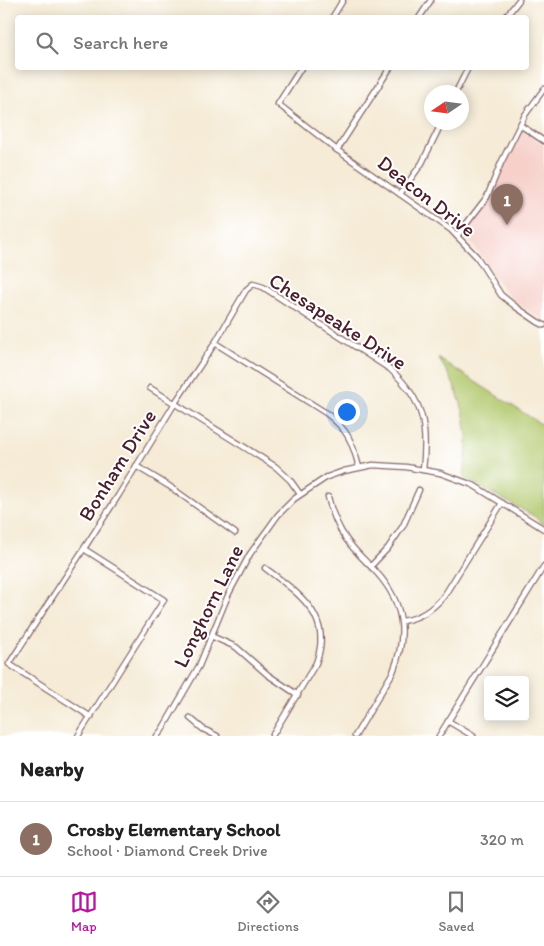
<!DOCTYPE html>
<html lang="en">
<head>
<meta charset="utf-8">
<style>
  :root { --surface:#fff; --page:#f6f6f6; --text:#222; --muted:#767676; --line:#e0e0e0; --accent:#b5179e }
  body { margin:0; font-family:Itim,sans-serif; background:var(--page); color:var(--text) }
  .controls { position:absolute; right:15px; bottom:15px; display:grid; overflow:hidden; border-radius:5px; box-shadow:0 2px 12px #0003 }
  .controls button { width:45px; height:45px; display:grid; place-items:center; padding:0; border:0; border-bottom:1px solid var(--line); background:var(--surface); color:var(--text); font:25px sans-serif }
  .compass { position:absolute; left:424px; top:85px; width:45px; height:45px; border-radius:50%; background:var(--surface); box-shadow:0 2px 12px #0003; rotate:257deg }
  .you { position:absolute; left:346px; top:411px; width:18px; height:18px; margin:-12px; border:4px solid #fff; border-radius:50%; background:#1a73e8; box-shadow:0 0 0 8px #1a73e833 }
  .badge { display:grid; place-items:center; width:32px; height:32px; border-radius:50%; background:var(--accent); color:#fff; font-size:16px; font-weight:700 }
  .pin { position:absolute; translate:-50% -41px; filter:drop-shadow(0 1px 2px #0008) }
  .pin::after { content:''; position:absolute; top:26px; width:18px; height:15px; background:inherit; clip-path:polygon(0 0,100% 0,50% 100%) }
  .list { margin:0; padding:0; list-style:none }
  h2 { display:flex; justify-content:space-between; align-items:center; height:65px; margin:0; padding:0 20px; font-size:21px }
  h2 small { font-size:16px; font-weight:400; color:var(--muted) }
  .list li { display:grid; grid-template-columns:32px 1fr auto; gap:15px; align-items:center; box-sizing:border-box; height:75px; padding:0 20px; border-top:1px solid var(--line) }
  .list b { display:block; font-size:19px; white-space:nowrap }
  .list p { margin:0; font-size:16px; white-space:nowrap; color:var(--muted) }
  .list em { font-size:16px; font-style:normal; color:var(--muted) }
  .icon { flex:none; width:28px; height:28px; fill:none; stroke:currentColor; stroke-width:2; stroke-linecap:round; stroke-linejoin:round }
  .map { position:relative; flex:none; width:544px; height:736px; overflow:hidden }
  .search { position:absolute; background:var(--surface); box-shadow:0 2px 12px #0003; left:15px; right:15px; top:15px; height:55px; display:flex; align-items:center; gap:12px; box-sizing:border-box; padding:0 18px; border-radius:5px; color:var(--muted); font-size:19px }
  .sheet { height:140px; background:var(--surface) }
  nav { display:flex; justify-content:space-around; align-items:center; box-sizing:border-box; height:70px; border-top:1px solid var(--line); background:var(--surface); font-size:14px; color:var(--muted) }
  nav a { display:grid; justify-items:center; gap:2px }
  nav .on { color:var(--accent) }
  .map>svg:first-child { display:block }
  .built { fill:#f7d0ca }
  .green { fill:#b3c96e; stroke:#7e744c }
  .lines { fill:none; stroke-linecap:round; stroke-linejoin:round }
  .street-casing { stroke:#866667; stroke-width:7 }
  .street { stroke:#fff; stroke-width:4.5 }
  .labels { text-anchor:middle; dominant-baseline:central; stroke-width:4; stroke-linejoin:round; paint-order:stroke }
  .street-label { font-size:21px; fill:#4a1f2b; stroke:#fff }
</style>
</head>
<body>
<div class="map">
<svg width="544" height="736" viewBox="0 0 544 736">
  <rect width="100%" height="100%" fill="#fff"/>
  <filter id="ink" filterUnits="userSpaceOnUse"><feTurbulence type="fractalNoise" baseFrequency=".02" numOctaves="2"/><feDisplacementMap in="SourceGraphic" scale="10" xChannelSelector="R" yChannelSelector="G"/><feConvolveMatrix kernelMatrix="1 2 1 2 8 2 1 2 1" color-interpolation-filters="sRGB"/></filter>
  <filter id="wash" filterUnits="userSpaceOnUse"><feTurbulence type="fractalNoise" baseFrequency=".0096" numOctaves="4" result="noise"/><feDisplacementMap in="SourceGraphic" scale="20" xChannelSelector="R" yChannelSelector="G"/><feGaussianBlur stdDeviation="1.12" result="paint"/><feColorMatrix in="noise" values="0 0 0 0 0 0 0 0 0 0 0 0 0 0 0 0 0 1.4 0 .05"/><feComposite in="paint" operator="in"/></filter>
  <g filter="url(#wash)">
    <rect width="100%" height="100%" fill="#f5ebd6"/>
    <path class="built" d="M521,130L544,145V320L524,308L512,299L503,289L481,255L464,234L465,232L477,219L489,200Z"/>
    <path class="green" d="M438,358L544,426V525L534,516L464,478C465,462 468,446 466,430C464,404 453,379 438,358Z"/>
  </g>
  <g filter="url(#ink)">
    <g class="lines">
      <g class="street-casing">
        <g id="street">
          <path d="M332,18L343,0"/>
          <path d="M419,18L431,0"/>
          <path d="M505,18L519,0"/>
          <path d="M301,68L278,104L337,150L451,230L477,257L501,295L516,307L538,322L544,325"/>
          <path d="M456,92L468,68"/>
          <path d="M520,125L544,141"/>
          <path d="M337,150L390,68"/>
          <path d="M400,194L422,163L442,122"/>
          <path d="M457,236L487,197L501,163L525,115L544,89"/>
          <path d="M215,343L326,413C348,430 352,441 359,467"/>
          <path d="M150,388L276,467L290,480L300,494"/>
          <path d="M136,466L169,486L235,533"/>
          <path d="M328,497C332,513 337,526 346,539C355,552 367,562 377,573C404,603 408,635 393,672L355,736"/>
          <path d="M371,566L388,548L403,526L419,490"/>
          <path d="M265,568C298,593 334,616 316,663L272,736"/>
          <path d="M402,621C420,618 432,610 444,596L502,503"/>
          <path d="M211,636L236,647L268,675L298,695"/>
          <path d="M91,717L9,664L118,496L175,403L215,343L246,290L253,284L263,287L390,369C424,400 428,426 423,470"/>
          <path d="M190,718L203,729L217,736"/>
          <path d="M448,721L473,736"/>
          <path d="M78,736L164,600L84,549"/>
          <path d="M157,736L162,730L199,666L229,593L250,554L278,515L294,499L327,477L344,471L373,465L406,467L440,473L473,485L544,529"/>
          <path d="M439,736L544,566"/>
        </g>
      </g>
      <use href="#street" class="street"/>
    </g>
  </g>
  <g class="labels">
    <g class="street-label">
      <text transform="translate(427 196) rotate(38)">Deacon Drive</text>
      <text transform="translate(338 321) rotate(33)">Chesapeake Drive</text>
      <text transform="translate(117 465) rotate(-58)">Bonham Drive</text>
      <text transform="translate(208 606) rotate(-64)">Longhorn Lane</text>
    </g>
  </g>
</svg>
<div class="controls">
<button><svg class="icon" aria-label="layers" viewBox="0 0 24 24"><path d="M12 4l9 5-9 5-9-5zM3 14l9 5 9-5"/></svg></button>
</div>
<svg class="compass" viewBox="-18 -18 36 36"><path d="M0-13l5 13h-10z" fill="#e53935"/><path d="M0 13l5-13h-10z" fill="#767676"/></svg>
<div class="you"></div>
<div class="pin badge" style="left:507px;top:225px;background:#8d6e63">1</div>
<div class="search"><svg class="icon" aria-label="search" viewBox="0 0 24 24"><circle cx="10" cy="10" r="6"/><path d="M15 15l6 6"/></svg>Search here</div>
</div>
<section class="sheet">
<h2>Nearby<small></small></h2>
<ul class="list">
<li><span class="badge" style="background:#8d6e63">1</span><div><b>Crosby Elementary School</b><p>School · Diamond Creek Drive</p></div><em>320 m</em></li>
</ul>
</section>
<nav>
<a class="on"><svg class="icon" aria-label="map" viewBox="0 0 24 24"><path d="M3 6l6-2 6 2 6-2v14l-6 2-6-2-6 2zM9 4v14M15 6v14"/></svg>Map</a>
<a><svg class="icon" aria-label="directions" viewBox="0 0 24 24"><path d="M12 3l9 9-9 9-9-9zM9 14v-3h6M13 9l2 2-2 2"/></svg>Directions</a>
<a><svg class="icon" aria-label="saved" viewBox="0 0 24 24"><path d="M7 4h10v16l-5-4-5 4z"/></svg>Saved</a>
</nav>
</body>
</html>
